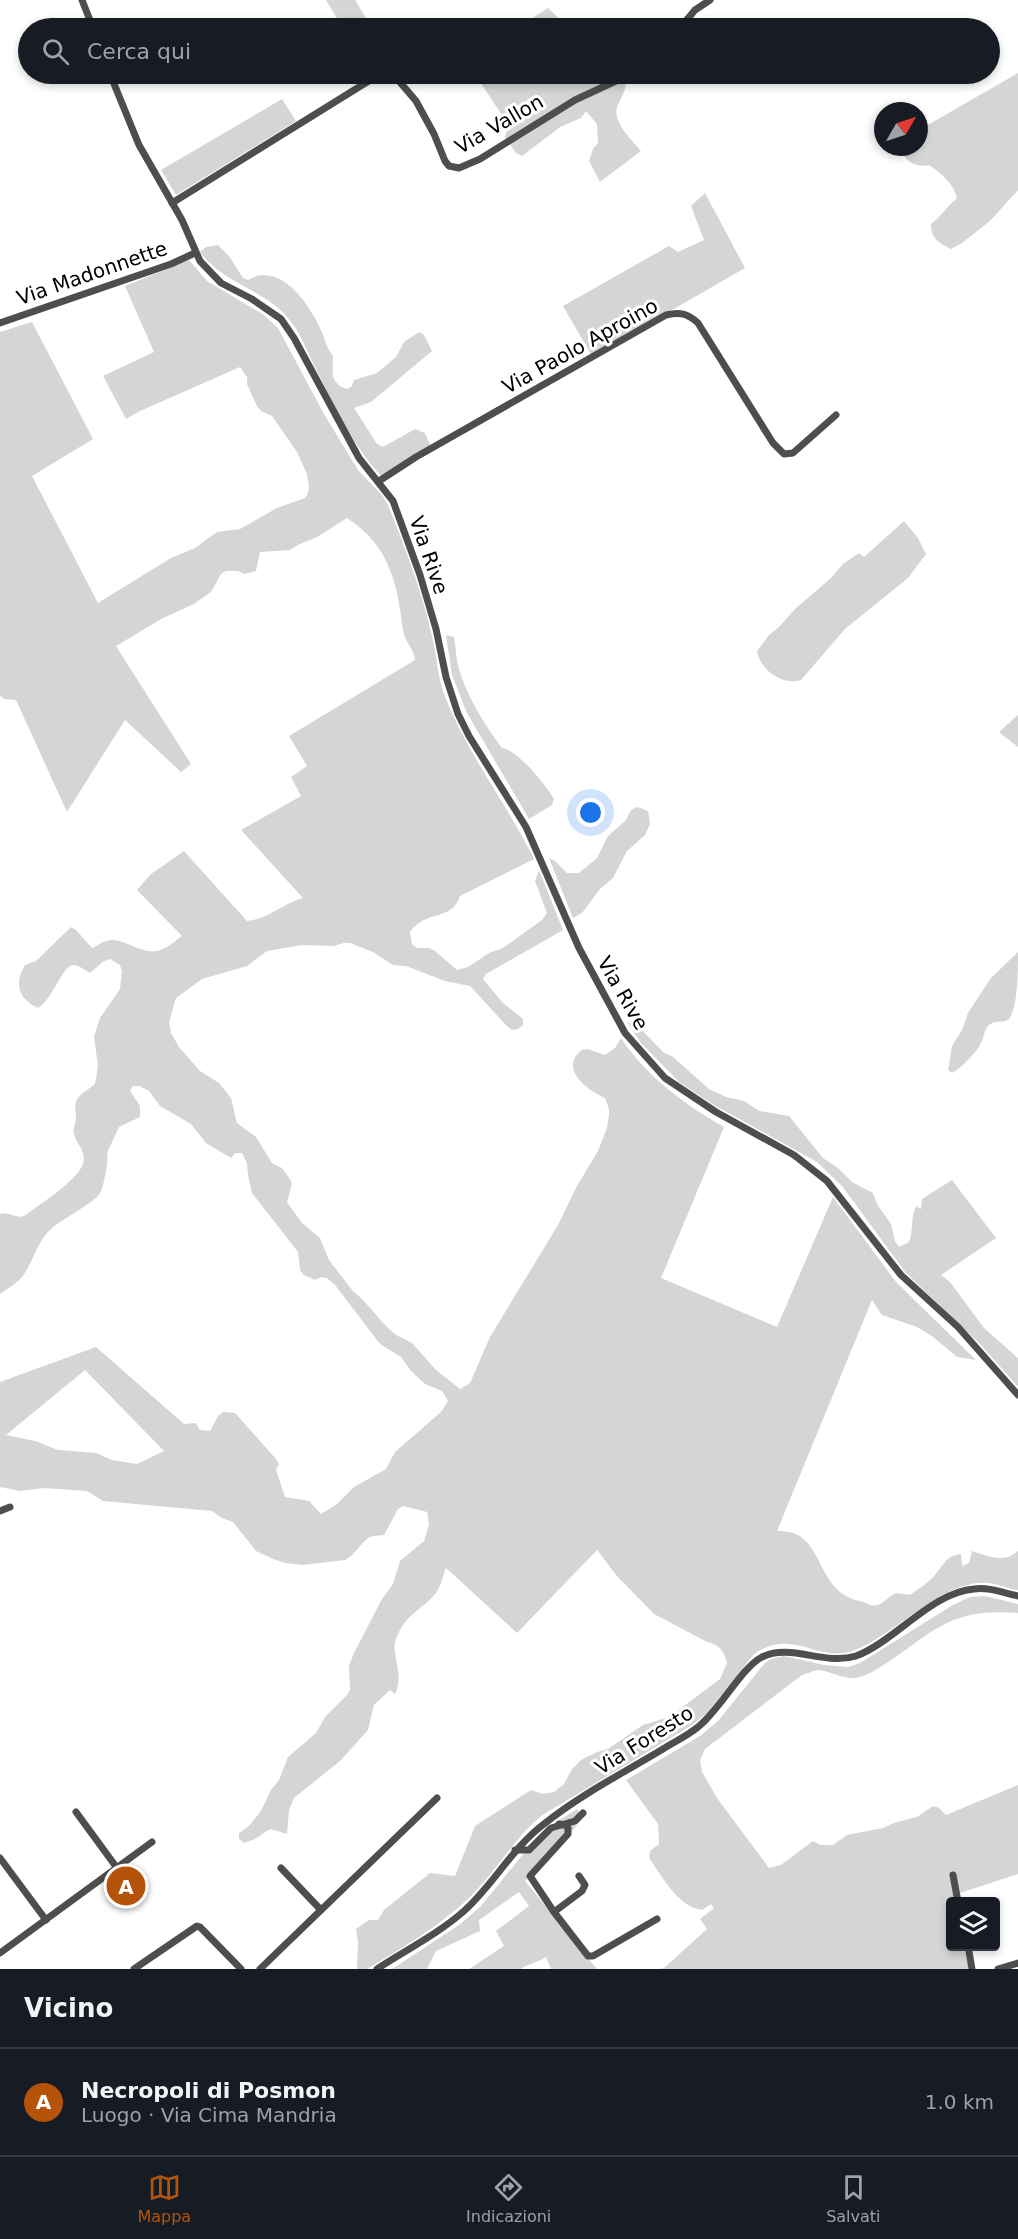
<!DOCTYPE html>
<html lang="it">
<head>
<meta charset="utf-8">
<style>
  :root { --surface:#171b24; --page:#20242c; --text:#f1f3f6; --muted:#9ea1a6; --line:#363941; --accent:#b45309 }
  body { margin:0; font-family:"DejaVu Sans",sans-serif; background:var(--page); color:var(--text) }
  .controls { position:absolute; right:18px; bottom:18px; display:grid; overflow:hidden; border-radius:6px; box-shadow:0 3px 9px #0003 }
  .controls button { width:54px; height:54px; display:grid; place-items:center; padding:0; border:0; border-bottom:2px solid var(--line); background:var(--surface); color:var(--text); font:30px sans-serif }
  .compass { position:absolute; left:874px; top:102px; width:54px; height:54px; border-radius:50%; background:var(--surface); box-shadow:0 3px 9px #0003; rotate:51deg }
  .you { position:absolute; left:591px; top:813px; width:21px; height:21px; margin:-15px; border:4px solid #fff; border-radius:50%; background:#1a73e8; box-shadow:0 0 0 9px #1a73e833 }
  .badge { display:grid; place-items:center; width:39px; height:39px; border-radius:50%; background:var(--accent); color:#fff; font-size:20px; font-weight:700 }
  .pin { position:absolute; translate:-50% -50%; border:3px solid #fff; box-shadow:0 2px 6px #0006 }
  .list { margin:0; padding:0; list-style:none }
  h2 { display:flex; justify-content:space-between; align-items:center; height:78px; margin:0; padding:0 24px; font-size:26px }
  h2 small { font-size:20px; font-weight:400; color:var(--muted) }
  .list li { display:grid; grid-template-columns:39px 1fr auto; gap:18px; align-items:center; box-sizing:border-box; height:108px; padding:0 24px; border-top:2px solid var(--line) }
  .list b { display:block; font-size:22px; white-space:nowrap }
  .list p { margin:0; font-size:20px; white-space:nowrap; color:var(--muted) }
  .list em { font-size:20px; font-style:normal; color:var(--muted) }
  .icon { flex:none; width:33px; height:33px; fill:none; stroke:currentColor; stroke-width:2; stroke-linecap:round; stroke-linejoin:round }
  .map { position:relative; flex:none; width:1018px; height:1969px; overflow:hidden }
  .search { position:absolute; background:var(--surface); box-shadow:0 3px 9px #0003; left:18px; right:18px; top:18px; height:66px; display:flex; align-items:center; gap:15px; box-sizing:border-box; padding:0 21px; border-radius:33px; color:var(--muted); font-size:22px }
  .sheet { height:186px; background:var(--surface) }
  nav { display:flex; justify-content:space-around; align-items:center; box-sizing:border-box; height:84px; border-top:2px solid var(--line); background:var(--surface); font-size:16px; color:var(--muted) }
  nav a { display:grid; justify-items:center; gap:3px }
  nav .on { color:var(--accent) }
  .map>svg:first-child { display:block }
  .green { fill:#d5d5d5; fill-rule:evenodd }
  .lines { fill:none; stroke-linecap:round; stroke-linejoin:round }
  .street { stroke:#4e4e4e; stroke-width:7 }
  .labels { text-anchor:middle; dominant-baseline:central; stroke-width:6; stroke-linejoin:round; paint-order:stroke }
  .street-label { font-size:20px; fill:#000; stroke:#fff }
</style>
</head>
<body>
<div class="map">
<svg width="1018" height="1969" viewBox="0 0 1018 1969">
  <rect width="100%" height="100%" fill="#fff"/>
  <g class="green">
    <path d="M326,0H355L372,28H343Z"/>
    <path d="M548,8L569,28H517Z"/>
    <path d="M1018,73V190L991,220L962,243L951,249C939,242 931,240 931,224C941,217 947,206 957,198C954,184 941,173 929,165C915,168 904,161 900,147H919V130Z"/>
    <path d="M475,74H597L600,77L605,74H637L626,83C625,92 622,96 618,105C610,120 632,140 641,151L600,182L589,161L593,149L598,143L597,124L586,111L581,118L560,127L522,156L516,153L505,137L507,130L511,129Z"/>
    <path d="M282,99L296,121L176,195L161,170Z"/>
    <path d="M705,193L745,268L592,356L563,306L669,246L678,252L704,240L691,206Z"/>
    <path d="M218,245L229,256L243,278L248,280C252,278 257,275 261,275C289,273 311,308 321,330C325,339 326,347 333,356C333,371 329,384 348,389L352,386L354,380L377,373L396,357L404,342L419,332L424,335L432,351L371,402L354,408L377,444L383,447L415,429L425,433L431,447L382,477C353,446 334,405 315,367C307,351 300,332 288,318C264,289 225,285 200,252L206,247Z"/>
    <path d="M189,260L207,281L264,315L278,328L324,414L358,470L382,495L388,505C405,547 422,592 432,636C437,655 437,675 444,694C466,752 507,804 534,859L460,896C452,922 426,909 410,932L412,944L417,948H429L435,951L457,970L468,967L489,953L503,948L542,920L547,913L535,881L539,870L563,930L486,974L483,979L503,1003L523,1019V1025L518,1029L512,1030L507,1026L470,986L445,981L406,966L393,965L373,952L350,943H344L333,946L302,945L267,951L247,966L202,979L176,998L169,1022L171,1033L179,1047L200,1071L219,1083L231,1098L237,1123L256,1137L272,1163L282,1168L290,1179L292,1184L287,1202L302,1223L320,1238L329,1260L352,1290L362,1299L386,1326L396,1335L412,1343L436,1370L460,1389L470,1383L490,1337L558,1225L577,1186L598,1151L607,1128L609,1115V1109L605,1098C587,1090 558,1068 582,1050L588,1049L605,1055L615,1048L621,1038C647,1077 684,1104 724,1127L661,1278L777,1327L833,1197L896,1282L976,1360L957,1357L932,1336L917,1327L882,1315L872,1300L777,1531C827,1529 812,1591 860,1601C865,1602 872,1607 878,1605C885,1602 890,1595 897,1593L910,1595C918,1589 928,1583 934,1576C944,1565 945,1556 961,1554L962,1566L969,1563L972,1551C988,1556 1004,1564 1018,1551V1590C1007,1589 997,1583 987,1583C942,1579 894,1637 852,1651C818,1663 792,1627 754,1654L708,1712L692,1725L541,1816C513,1840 495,1873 468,1899C438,1927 402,1948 367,1969H357L358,1942L356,1929L369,1920H378L384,1910L430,1873L455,1876L475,1826L531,1790L543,1794L554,1792L564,1784L572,1769L581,1760L597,1752L608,1749L643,1725L666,1718L676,1712L720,1679L727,1663C725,1652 718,1643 707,1642L654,1614L617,1576L597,1550L517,1633L446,1568C442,1576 442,1585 436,1593C420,1612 405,1614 396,1639C390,1653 405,1674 395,1694L390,1690L374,1705L368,1730L340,1761L294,1798L289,1810L287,1834L270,1829L255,1839L244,1843L239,1839V1833L249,1826L261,1811L271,1790L279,1780L288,1757L316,1733L325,1717L347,1695L350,1690L349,1666L354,1653L382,1599L393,1584L400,1561L424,1541L429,1524L427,1512L403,1506L398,1509L384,1535C378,1536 373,1535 368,1538C360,1544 356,1554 345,1560L303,1565L285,1563L273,1559L256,1551L233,1522L222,1518L212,1511L103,1501L87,1491L44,1488L20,1491L0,1487V1382L96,1347L184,1424L196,1423L200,1430L210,1431L218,1416L223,1412L235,1413L276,1459L279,1464L276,1470L285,1497L309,1501L321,1514L337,1504L354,1487L386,1469L395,1452L441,1412L448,1401L442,1391L425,1384L411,1371L401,1357L380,1344L335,1285L327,1278L321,1277L315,1280L304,1275L300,1270L298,1252L252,1193L248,1175L247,1163L242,1153H235L231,1158L206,1143L191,1124L160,1106L149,1091L139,1086H133L130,1091L140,1106V1117L119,1127L107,1153C109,1160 104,1186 100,1193C94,1203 62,1219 51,1229C37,1241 33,1263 22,1277C16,1284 7,1289 0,1294V1214C9,1211 15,1219 24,1216C40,1204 76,1182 83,1164C87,1152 77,1145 74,1134C72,1128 77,1122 76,1116C73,1096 80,1096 95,1084L98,1066L94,1037L100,1018L120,989L122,971L120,965L110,959L104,961L90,973C85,970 79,965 73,965C63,965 52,1000 38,1008C18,999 14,983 25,965L36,961L71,927L76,930L92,948C99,945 105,939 114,940C131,942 145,957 163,949C170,946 176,940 182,936L137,890L151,874L184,851L247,921C268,919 282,904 303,898L241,830L301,796L291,777L307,766L289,736L415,660C414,648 404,641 403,630C397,583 390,546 347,518L317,537L300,544L290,550L260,552L256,571L244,574L238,571H226L221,574L211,592L194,604L163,618L116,646L191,764L181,772L125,720L67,812L16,700L4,699L0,695V332L32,322L93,439L32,476L98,603L171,558L195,548L217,532L240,529L277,508L305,498L308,493L309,487L307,474L297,452L272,416L261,411L257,406L247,384V377L240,367L140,411L126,419L103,376L154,352L125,286ZM85,1370L164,1451L137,1464L112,1460L96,1453L58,1450L35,1441L6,1435Z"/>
    <path d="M904,521L918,538L926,554L908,578L845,629L801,680C783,686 760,670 757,651L769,635L779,627L795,609L831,578L843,564L859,553L864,557Z"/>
    <path d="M446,635L454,637C456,647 456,659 459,669C467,697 485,725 502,748C518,750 545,784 554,799L552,805L529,819L467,713L452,675Z"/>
    <path d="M1018,715V747L999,732Z"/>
    <path d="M637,807L648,811L650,824L645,835L627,851L613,878L600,889L582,913L573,918L549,858L555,861L567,873H579L597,858L608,836L626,820L631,810Z"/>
    <path d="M1018,952C1018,968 1018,1008 1009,1019C1002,1024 994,1019 988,1026C984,1031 984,1037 981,1043C977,1052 961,1068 952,1073L948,1070L952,1046L962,1030L968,1013L991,978Z"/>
    <path d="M627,1022L639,1027L663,1052L673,1057L709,1089L726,1097L744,1101L759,1111L789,1116L823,1158L838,1168L852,1182L873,1193L877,1204L891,1224L895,1241L899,1247L909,1242C914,1230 910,1218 916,1206L921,1209L922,1199L952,1180L996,1238L941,1275L950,1282L984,1328L1018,1358V1387L982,1346L906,1273L842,1186L817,1162L714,1105L679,1082L641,1043Z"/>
    <path d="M985,1596L1018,1604V1613C966,1609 945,1620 904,1651C892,1659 874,1673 860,1677C846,1681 833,1672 819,1670C814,1670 807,1674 802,1675L705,1749L700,1760L702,1772L717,1798L769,1868L781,1865L813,1841L821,1845H833L847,1835L883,1828L894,1823L917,1817L933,1806L939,1808L946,1815L1018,1785V1874L957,1894L958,1901L950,1902V1946L964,1947L969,1969H660L664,1968L707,1929L700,1919L714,1908L711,1904L702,1910C678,1907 662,1876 649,1858L650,1851L659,1844L658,1824L626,1780L700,1736L718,1721L764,1664L771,1659L784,1656L824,1665L848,1667L860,1663L953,1605L970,1597Z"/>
    <path d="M577,1809L582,1817C566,1841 548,1863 525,1881L597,1969H551L546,1957C537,1963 527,1964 521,1969H469L504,1946L496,1931L529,1906L519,1892L479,1920L480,1931L436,1951L427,1969H392L459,1925L481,1906L537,1837L549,1827Z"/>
  </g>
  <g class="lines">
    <g class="street">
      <path d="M82,0L93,28"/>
      <path d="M680,28L695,10L710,0"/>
      <path d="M110,74L139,145L182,220L200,261L221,283L252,299L281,319L294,338L359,458L393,501L420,575L436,629L446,677L458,714L469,736L526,827L579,948L625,1033L665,1078L716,1112L794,1155L827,1181L901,1275L958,1327L1018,1395"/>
      <path d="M393,74L416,101L434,134L445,161L449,166L459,168L480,159L575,100L631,74"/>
      <path d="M172,203L380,74"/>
      <path d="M0,323L171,264L195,253"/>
      <path d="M379,481L416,457L666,315C680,312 687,313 698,323L773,443L784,454L793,453L836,415"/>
      <path d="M0,1511L10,1507"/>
      <path d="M76,1812L117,1868"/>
      <path d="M559,1824L565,1825L568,1828V1834L530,1876L554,1912L588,1956H593L657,1919"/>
      <path d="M515,1850H529L551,1828L575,1821L583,1813"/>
      <path d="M0,1858L46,1920"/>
      <path d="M281,1868L321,1910"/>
      <path d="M953,1875L958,1902"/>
      <path d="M554,1912L582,1891L585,1885L579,1876"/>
      <path d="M968,1946L972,1969"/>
      <path d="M0,1953L152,1842"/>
      <path d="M134,1969L197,1926L200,1927L241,1969"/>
      <path d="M260,1969L437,1798"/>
      <path d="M377,1969C406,1950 438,1934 464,1911C494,1884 512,1848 544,1824C580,1795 623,1773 663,1749C674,1742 687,1736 698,1727C720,1710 741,1668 762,1657C791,1643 824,1666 856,1656C894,1642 932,1592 974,1589C990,1587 1003,1593 1018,1596"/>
      <path d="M998,1969L1018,1963"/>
    </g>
  </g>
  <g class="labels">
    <g class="street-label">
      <text transform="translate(499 124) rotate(-30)">Via Vallon</text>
      <text transform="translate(92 273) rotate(-19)">Via Madonnette</text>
      <text transform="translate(580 346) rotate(-29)">Via Paolo Aproino</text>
      <text transform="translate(429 555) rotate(71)">Via Rive</text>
      <text transform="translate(623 993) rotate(60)">Via Rive</text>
      <text transform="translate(644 1740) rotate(-32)">Via Foresto</text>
    </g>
  </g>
</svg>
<div class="controls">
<button><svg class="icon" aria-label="layers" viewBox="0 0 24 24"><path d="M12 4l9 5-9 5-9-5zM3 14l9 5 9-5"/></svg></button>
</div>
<svg class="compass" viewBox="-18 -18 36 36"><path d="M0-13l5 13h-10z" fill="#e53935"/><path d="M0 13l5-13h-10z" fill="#9ea1a6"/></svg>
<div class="you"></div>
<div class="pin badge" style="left:126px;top:1886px">A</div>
<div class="search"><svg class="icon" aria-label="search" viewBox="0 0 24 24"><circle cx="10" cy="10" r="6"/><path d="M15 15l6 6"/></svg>Cerca qui</div>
</div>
<section class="sheet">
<h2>Vicino<small></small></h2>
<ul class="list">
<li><span class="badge">A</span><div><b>Necropoli di Posmon</b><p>Luogo · Via Cima Mandria</p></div><em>1.0 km</em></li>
</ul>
</section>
<nav>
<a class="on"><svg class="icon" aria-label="map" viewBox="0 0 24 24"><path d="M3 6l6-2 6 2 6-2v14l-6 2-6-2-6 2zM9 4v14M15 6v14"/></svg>Mappa</a>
<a><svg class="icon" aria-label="directions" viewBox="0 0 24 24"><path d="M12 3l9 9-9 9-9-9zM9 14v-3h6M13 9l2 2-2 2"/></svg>Indicazioni</a>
<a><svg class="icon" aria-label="saved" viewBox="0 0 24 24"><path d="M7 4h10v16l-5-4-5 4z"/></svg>Salvati</a>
</nav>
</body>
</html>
